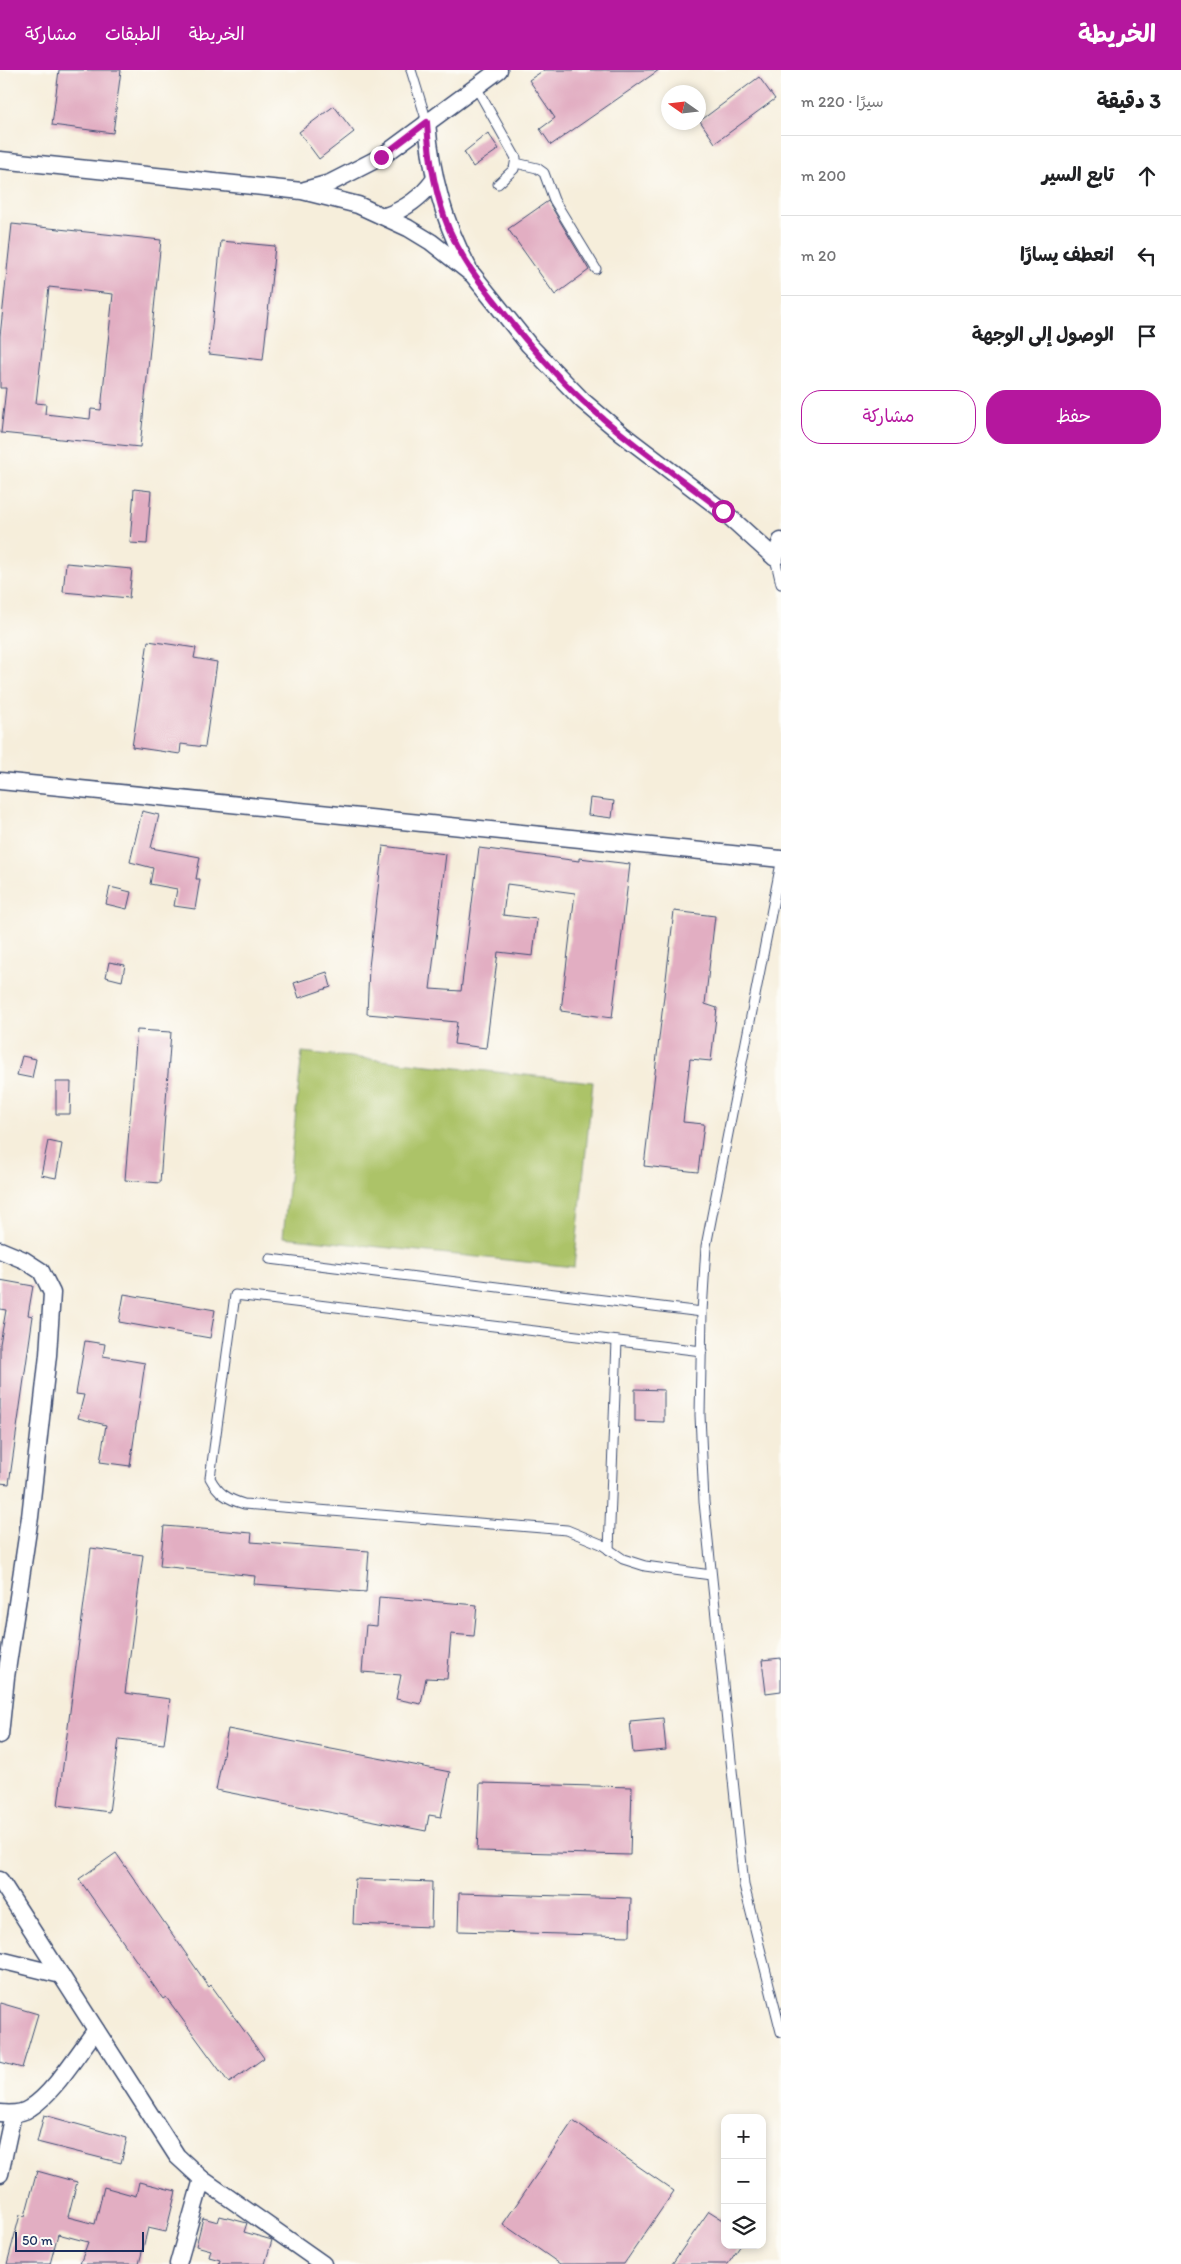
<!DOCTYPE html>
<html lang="ar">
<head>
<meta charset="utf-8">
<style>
  :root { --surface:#fff; --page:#f6f6f6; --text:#202124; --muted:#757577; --line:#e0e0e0; --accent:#b5179e }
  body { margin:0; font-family:Itim,"Playpen Sans Arabic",sans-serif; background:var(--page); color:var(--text); direction:rtl }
  .controls { position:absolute; right:15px; bottom:15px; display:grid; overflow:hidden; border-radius:10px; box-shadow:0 2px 8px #0003 }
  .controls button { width:45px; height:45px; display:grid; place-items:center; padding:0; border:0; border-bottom:1px solid var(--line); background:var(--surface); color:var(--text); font:25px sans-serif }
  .compass { position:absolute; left:661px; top:15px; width:45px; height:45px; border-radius:50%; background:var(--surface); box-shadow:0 2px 8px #0003; rotate:284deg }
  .scale { position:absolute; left:15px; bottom:12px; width:129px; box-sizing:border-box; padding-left:5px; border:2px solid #1b2f5e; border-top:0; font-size:14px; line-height:18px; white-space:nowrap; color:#1b2f5e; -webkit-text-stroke:4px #fdfcf7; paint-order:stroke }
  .stop { position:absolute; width:15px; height:15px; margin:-11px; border:4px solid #b5179e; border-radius:50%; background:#fff }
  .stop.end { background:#b5179e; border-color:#fff; box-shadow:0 1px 5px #0008 }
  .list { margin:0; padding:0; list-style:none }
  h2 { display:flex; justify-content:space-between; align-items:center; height:65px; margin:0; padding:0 20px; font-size:21px }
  h2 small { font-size:16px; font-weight:400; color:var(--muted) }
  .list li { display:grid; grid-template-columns:32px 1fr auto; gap:15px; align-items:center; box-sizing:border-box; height:80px; padding:0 20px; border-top:1px solid var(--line) }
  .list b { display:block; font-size:19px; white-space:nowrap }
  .list em { font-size:16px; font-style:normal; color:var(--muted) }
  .actions { display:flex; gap:10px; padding:15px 20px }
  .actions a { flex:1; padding:11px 0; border:1px solid var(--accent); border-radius:20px; text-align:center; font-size:18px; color:var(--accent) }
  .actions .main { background:var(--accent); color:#fff }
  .icon { flex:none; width:28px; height:28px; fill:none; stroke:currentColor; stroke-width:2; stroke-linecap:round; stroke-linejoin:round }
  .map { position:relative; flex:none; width:781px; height:2194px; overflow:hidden; direction:ltr }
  header { display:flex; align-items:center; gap:30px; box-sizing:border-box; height:70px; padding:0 25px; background:var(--accent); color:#fff }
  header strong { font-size:24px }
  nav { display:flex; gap:28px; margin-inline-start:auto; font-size:18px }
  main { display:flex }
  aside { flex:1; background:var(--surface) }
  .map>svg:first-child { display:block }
  .green { fill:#acc368; stroke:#647963 }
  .building { fill:#e2aec2; fill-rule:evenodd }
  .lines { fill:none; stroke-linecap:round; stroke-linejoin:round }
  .service-casing { stroke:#3c4c71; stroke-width:11 }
  .minor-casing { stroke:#3c4c71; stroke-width:19 }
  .service { stroke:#fff; stroke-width:9 }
  .minor { stroke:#fff; stroke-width:16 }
  .route { stroke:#b5179e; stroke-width:6 }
</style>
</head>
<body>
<header>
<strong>الخريطة</strong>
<nav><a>الخريطة</a><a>الطبقات</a><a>مشاركة</a></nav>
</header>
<main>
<aside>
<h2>3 دقيقة<small>سيرًا · 220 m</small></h2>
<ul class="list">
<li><svg class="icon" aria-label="ahead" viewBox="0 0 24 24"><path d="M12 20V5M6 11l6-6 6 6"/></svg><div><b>تابع السير</b></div><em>200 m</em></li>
<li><svg class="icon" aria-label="left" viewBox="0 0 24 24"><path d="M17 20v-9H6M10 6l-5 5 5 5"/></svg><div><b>انعطف يسارًا</b></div><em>20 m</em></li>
<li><svg class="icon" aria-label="arrive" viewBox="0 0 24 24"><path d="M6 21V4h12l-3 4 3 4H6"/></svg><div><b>الوصول إلى الوجهة</b></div></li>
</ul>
<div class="actions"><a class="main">حفظ</a><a>مشاركة</a></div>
</aside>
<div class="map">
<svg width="781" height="2194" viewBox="0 0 781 2194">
  <rect width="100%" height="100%" fill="#fdfcf7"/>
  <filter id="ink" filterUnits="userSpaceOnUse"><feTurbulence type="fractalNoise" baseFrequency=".02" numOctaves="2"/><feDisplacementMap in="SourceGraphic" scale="10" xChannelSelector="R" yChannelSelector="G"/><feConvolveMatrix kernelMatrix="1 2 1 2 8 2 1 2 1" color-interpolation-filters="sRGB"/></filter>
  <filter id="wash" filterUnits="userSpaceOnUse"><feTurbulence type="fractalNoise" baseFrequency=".0096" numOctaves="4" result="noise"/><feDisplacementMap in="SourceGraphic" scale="20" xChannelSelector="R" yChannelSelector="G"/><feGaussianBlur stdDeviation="1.12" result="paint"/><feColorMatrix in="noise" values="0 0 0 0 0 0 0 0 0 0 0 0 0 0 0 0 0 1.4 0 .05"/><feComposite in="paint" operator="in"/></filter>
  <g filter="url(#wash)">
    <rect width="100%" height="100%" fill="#f6eedb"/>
    <path class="green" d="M302,982L593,1012L574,1197L283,1167Z"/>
    <g id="blocks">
      <g class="building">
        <path d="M59,0H121L113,63L52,55Z"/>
        <path d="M544,0H659L551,75L540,59L555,48L529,10Z"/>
        <path d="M759,7L775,29L715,73L700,51Z"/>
        <path d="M334,36L354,62L319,89L299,62Z"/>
        <path d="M488,63L499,79L473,97L464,82Z"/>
        <path d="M548,131L589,200L555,225L508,159Z"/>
        <path d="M12,154L161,170L140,377L1,363L6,318H0V266ZM49,217L113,224L101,340L91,339L90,349L45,344L46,334L36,333Z"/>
        <path d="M221,171L275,176L263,290L209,284Z"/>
        <path d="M134,419L151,421L147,474L130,473Z"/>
        <path d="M66,493L132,499L129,528L63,522Z"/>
        <path d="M148,571L196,578L194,588L217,592L205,677L181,674L180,684L132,677Z"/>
        <path d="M590,728L614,731L612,748L588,745Z"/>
        <path d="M142,741L159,745L151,778L200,787L196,809H200L195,839L174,836L177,819L150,814L153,798L130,792Z"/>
        <path d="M383,776L446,784L430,919L461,921L479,778L579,791V788L630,794L612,948L561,941L575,823L507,814L503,845L537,849L533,886L498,882L486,978L454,974L457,952L367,944L369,897Z"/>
        <path d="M110,817L131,822L127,839L106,834Z"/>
        <path d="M674,841L715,846L705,934L717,938L711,991L690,989L683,1052L704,1054L698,1102L644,1096Z"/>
        <path d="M109,892L125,895L122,911L106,907Z"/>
        <path d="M327,902L331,917L299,928L294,913Z"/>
        <path d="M137,960L171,962L160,1113L125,1110Z"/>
        <path d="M22,986L36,989L32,1008L17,1005Z"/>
        <path d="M56,1012H71L70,1044H56Z"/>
        <path d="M48,1071L62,1074L56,1108L41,1105Z"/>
        <path d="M0,1210L33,1216L28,1245L33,1246L9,1414L0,1413V1274L6,1240L0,1239Z"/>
        <path d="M124,1224L215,1240L210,1268L119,1252Z"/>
        <path d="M85,1271L105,1274L103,1286L145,1293L130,1396L100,1392L106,1355L78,1348L84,1325L76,1324Z"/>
        <path d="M635,1319L664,1320V1352L635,1351Z"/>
        <path d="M164,1456L252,1463L251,1472L369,1481L366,1522L254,1514L255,1506L160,1496Z"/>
        <path d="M91,1478L143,1485L125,1623L170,1629L164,1674L119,1669L109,1742L58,1735Z"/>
        <path d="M379,1527L477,1535L474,1566L451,1564L447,1609L426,1608L421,1634L396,1629L401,1605L362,1602L366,1555L377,1556Z"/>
        <path d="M781,1588V1621L766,1623L762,1590Z"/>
        <path d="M663,1648L666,1680L633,1683L630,1651Z"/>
        <path d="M228,1659L450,1702L441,1747L429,1745L426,1761L216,1720Z"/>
        <path d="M480,1713L632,1717L630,1785L477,1781Z"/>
        <path d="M116,1783L209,1917L211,1915L264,1988L229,2013L166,1927L163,1929L79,1809Z"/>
        <path d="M355,1809L432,1812L431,1857L353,1854Z"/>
        <path d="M459,1823L631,1828L630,1866L458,1861Z"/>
        <path d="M0,1933L38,1944L22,1998L0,1992Z"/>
        <path d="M44,2045L127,2068L121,2093L37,2072Z"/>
        <path d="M573,2051L674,2121L624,2194H560L503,2154Z"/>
        <path d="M37,2101L77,2112L68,2147L95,2154L104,2117L136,2126L139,2112L176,2121L166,2162L148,2158L139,2194H80L88,2172L58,2164L50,2194H7L20,2145L25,2146Z"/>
        <path d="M709,2141L725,2151V2175H741L728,2194H672Z"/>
        <path d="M220,2146L247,2153L244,2162L272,2170L265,2194H219L220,2190L209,2187L211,2180L196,2176L203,2148L218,2152Z"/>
      </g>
    </g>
  </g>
  <g filter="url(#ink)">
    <use href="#blocks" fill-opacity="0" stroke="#3c4c71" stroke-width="1"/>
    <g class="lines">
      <g class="service-casing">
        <g id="service">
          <path d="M411,0L427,52"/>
          <path d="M476,17L516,88L514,99L498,114"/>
          <path d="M516,93L537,98L544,103L554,130L596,199"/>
          <path d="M775,488L781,514"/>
          <path d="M781,793L706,1176L702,1242L700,1345L704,1432L744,1815L781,1962"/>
          <path d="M270,1189L702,1242"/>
          <path d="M702,1281L235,1225L210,1408C218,1423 227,1429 244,1434L567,1460L601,1474L623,1489L645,1496L711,1505"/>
          <path d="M609,1480L617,1271"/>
        </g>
      </g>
      <g class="minor-casing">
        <g id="minor">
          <path d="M427,52C431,104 443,151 468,197"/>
          <path d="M0,90L302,121L358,135L408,158L431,172L473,205L529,275L583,331L622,364L723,441L775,488L781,471"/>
          <path d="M305,120L330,113L381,87L499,0"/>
          <path d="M385,146C406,139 421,128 434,110"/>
          <path d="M0,711L781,789"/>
          <path d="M0,1180L24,1190L41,1201L52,1223L48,1285L30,1447L6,1607L0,1665"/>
          <path d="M0,1810L177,2086L202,2109L323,2194"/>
          <path d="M0,1890L61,1905"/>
          <path d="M0,2043C10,2044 22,2044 30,2038C54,2023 78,1983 96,1960"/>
          <path d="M0,2104L13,2044"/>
          <path d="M178,2194L202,2109"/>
        </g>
      </g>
      <use href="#service" class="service"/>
      <use href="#minor" class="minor"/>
    </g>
  </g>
  <g class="lines" filter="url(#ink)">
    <path class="route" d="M381,87L427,52C429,89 435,125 449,159C463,191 477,209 498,235C524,269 552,302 583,331C627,371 676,405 723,441"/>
  </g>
</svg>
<div class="controls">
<button>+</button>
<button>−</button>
<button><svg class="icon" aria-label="layers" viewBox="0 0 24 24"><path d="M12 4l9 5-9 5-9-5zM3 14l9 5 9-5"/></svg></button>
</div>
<svg class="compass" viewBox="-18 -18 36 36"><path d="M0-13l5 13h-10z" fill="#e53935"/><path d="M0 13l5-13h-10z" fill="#757577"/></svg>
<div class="scale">50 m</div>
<div class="stop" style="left:723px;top:441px"></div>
<div class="stop end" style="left:381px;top:87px"></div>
</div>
</main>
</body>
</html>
